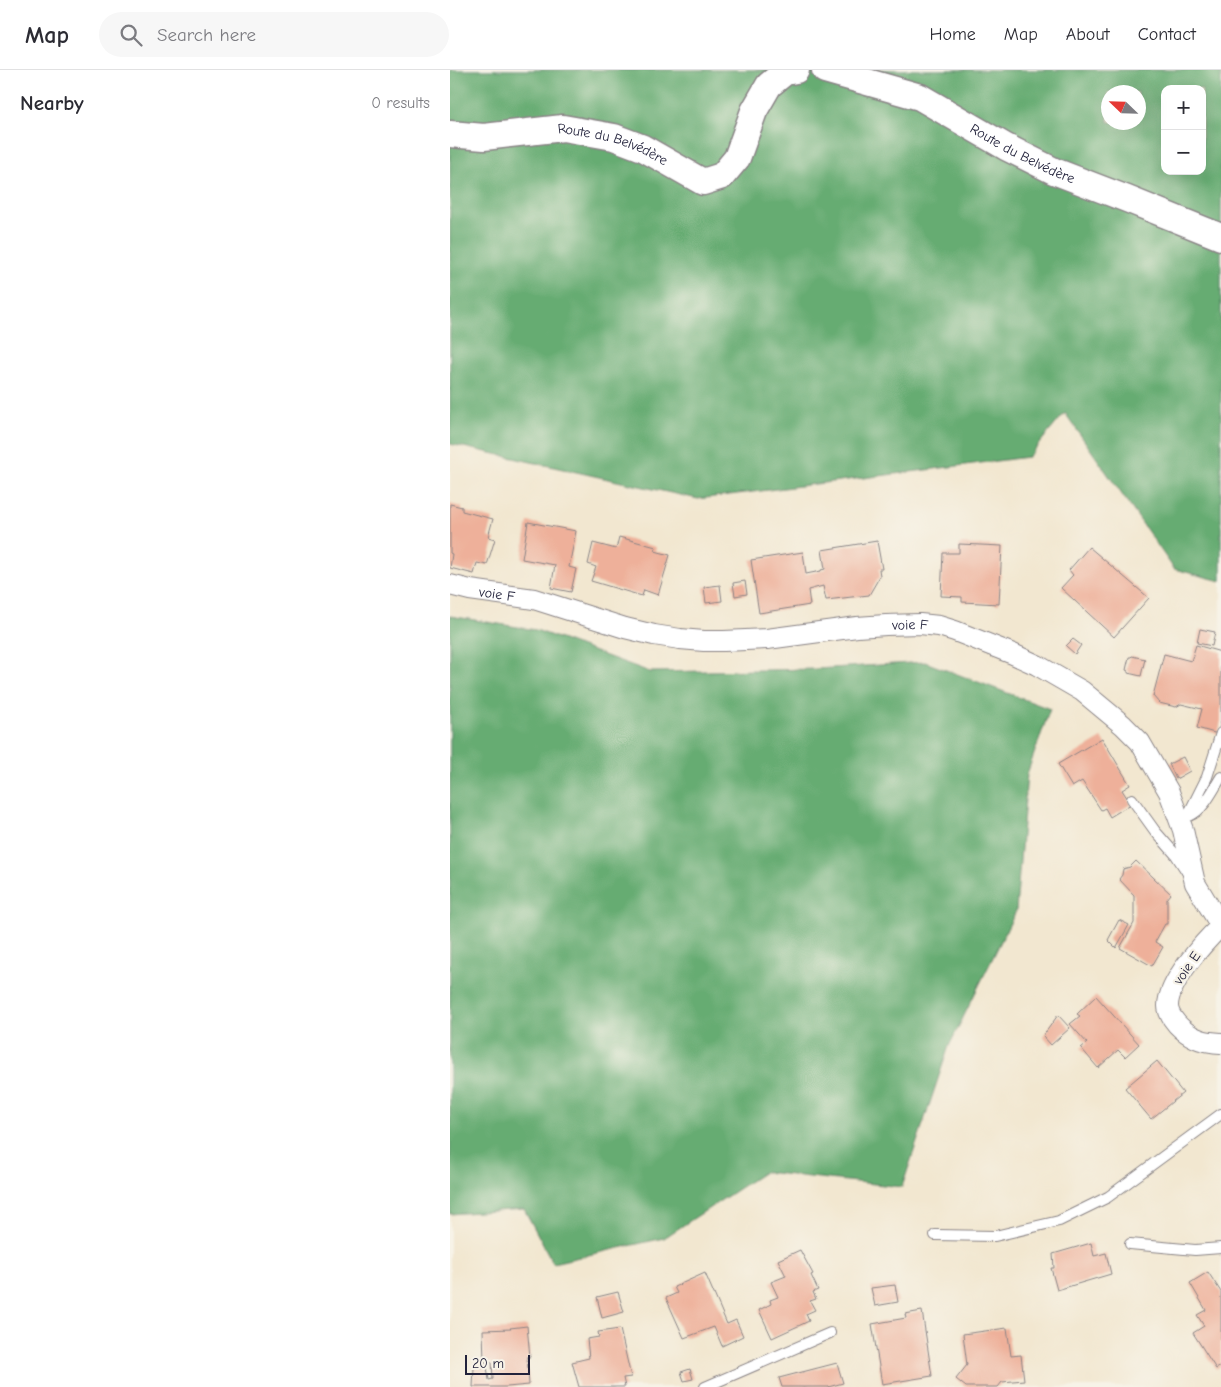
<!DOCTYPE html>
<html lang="en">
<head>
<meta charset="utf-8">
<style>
  :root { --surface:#fff; --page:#f7f7f7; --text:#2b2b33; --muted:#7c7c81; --line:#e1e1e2 }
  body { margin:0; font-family:"Comic Neue",sans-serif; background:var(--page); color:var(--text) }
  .controls { position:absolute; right:15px; top:15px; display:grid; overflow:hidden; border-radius:10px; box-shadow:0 5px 20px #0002 }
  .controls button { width:45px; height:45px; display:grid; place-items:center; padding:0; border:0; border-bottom:1px solid var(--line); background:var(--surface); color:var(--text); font:25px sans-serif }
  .compass { position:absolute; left:651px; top:15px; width:45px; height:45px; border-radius:50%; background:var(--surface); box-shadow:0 5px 20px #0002; rotate:293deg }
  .scale { position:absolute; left:15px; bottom:12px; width:65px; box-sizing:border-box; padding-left:5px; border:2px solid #22223b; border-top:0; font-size:14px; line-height:18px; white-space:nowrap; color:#22223b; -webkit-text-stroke:4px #f7f3e8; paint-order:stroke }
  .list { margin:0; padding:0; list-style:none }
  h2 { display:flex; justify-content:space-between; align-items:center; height:65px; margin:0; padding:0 20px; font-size:21px }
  h2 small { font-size:16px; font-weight:400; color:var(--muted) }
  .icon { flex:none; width:28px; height:28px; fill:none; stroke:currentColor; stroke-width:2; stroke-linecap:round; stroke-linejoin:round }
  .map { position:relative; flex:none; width:771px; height:1317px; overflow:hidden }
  header { display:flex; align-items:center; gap:30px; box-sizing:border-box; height:70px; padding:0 25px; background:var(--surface); border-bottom:1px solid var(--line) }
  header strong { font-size:24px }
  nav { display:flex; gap:28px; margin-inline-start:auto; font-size:18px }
  .search { width:350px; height:45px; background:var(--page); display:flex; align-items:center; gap:12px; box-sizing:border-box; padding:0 18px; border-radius:28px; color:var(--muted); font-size:19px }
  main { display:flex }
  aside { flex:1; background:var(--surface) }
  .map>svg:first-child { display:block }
  .forest { fill:#66ac72; stroke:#446756; fill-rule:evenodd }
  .building { fill:#eeb09a }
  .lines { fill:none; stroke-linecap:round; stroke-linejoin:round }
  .service-casing { stroke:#8a8486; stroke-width:12 }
  .minor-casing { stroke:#8a8486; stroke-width:22 }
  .tertiary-casing { stroke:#8a8486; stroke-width:29 }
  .service { stroke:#fff; stroke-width:10 }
  .minor { stroke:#fff; stroke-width:20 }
  .tertiary { stroke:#fff; stroke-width:26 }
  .labels { text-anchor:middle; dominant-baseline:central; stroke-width:4.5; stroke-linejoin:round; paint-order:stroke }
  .street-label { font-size:14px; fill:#22223b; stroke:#f7f3e8 }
</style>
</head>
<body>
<header>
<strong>Map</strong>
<div class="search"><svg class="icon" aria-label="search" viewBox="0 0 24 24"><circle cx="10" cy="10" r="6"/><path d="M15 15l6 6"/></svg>Search here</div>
<nav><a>Home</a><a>Map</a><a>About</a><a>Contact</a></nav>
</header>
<main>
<aside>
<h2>Nearby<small>0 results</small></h2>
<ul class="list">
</ul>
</aside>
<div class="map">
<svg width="771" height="1317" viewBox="0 0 771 1317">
  <rect width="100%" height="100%" fill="#f7f3e8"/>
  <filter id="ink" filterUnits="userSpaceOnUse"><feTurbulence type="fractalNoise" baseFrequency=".02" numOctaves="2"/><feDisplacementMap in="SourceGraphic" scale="10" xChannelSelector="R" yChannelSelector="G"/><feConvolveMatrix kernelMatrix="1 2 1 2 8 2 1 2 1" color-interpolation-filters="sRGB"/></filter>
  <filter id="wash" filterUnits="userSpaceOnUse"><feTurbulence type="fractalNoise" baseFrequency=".0096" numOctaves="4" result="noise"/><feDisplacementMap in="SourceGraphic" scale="20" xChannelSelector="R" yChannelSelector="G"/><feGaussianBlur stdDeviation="1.12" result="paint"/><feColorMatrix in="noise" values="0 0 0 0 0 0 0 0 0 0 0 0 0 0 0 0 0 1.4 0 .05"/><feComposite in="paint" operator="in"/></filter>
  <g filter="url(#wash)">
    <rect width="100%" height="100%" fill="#f2e7d0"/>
    <g class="forest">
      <path d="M0,0H771V511L724,499L615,343L578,387L248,429L0,374ZM715,19H752V101H715ZM658,22H688V52H658Z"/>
      <path d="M0,546L86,560L200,602L366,599L475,592L600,639L577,704L566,841L499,976L452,1117L314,1102L214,1168L103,1193L74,1139L0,1144Z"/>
    </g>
    <g id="blocks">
      <g class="building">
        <path d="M0,434L12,437V441L43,449L38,467L45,469L37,495L27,493L24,504L0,498L2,484L0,483Z"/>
        <path d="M78,452L126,461L119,497L126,499L121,522L101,518L105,495L72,489Z"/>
        <path d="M169,467L206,477L205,481L220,485L208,525L194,520L192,526L141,511L146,497L138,494L143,473L166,479Z"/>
        <path d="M427,471L432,499H429L430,506L419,525L376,530L373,516L358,520L360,535L309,543L301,490L353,482L356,504L371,501V500L375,499L372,480Z"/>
        <path d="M509,474L552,476L549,534L512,532V527L491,526L493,483H509Z"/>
        <path d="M639,477L699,528L664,567L611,518L623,505L619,500Z"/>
        <path d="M295,511L297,524L285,526L283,513Z"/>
        <path d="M270,515L272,531L256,533L254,517Z"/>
        <path d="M750,559L765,562L762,576L747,573Z"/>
        <path d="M623,569L631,575L625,584L616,576Z"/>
        <path d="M746,575L771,582V651L768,664L747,658L752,639L731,634L726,637L709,633L703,626L714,584L741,591Z"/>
        <path d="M682,586L695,589L691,606L678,603V601L676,600L679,587H681Z"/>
        <path d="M652,668L680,715L672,720L681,734L660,747L655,738L651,740L632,711L622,717L608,694Z"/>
        <path d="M733,687L740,701L726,709L719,694Z"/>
        <path d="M686,791L721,824L717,829V854H715L705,872L713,877L702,896L670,878L684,853V825L669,809L672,805L673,799L680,797Z"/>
        <path d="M669,850L679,855L666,878L658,870Z"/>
        <path d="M646,926L689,974L675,987L668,980L648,998L631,978L637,973L620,954L630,946L627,944Z"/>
        <path d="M608,945L620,958L601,975L593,966Z"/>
        <path d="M707,991L733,1023L701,1049L675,1018Z"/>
        <path d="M641,1173L644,1186L656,1183L661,1204L607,1220L601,1198H604L603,1184Z"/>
        <path d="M350,1180L363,1204L361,1205L368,1220L363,1222L366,1229L360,1231L365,1240L356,1244L359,1251L322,1268L309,1240L321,1234L320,1230L328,1227L321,1212L336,1206L328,1190Z"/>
        <path d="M758,1202L771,1222V1296L766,1299L743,1263L754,1256L747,1245L756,1240L740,1213Z"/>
        <path d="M255,1203L277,1254L286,1250L293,1266L272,1276L264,1257L234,1268L216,1228L227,1223L224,1217Z"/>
        <path d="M445,1215L448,1232L425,1236L421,1218Z"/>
        <path d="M168,1222L174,1242L152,1248L147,1227Z"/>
        <path d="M472,1241L482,1306L432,1314L422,1254L456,1248L455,1244Z"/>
        <path d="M77,1256L80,1287H77L79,1315L57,1317H23L24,1297H37L39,1310L43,1309L42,1292H34L33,1260L61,1259L60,1258Z"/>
        <path d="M557,1258L561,1286L571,1285L574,1310L552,1312L548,1317H516L506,1309L517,1295L513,1264Z"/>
        <path d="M170,1259L181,1307L173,1308L175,1317H129L122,1292L139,1288L137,1269L149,1267L148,1262Z"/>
        <path d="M387,1293L393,1313L378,1317H332L329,1308Z"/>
        <path d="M240,1299L243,1309L234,1311L231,1302Z"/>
      </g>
    </g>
  </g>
  <g filter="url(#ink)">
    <use href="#blocks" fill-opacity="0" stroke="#8a8486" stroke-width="1"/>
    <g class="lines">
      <g class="service-casing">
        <g id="service">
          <path d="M682,729L705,761L726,785L737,802"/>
          <path d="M739,746C754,740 763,720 771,707"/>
          <path d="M737,747L757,707L771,663"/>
          <path d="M485,1165L545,1166L609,1151L658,1127L771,1044"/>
          <path d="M680,1174L745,1180L771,1178"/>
          <path d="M255,1317L380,1263"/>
        </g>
      </g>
      <g class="minor-casing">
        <g id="minor">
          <path id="s1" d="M0,515L20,520L84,529L175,558L204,565L230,569L254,571H274L317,569L407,557L436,555L470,554L489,556L505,561L563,584L587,595L632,621L673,655L690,672L719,722L733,760L745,813L771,856"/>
          <path d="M771,856C754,872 718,912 718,936C718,944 726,954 732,959C745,970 755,972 771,973"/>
        </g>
      </g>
      <g class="tertiary-casing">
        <g id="tertiary">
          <path id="s2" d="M375,0L470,27L556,77L604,101L677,129L771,167"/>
          <path id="s3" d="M0,64L34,67L113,58L164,67L193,78L253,112L272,106L287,88L304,41L319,15L335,2L346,0"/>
        </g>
      </g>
      <use href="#service" class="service"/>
      <use href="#minor" class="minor"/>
      <use href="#tertiary" class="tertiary"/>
    </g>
  </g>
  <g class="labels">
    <g class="street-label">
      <text stroke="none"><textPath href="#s3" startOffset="166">Route du Belvédère</textPath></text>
      <text stroke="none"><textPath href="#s2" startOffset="216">Route du Belvédère</textPath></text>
      <text stroke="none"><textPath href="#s1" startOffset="48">voie F</textPath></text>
      <text stroke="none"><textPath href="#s1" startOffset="468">voie F</textPath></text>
      <text transform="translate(737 898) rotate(-56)">voie E</text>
    </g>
  </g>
</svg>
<div class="controls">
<button>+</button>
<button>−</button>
</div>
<svg class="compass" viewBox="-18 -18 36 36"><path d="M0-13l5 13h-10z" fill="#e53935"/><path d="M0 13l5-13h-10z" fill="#7c7c81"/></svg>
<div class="scale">20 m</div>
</div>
</main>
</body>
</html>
